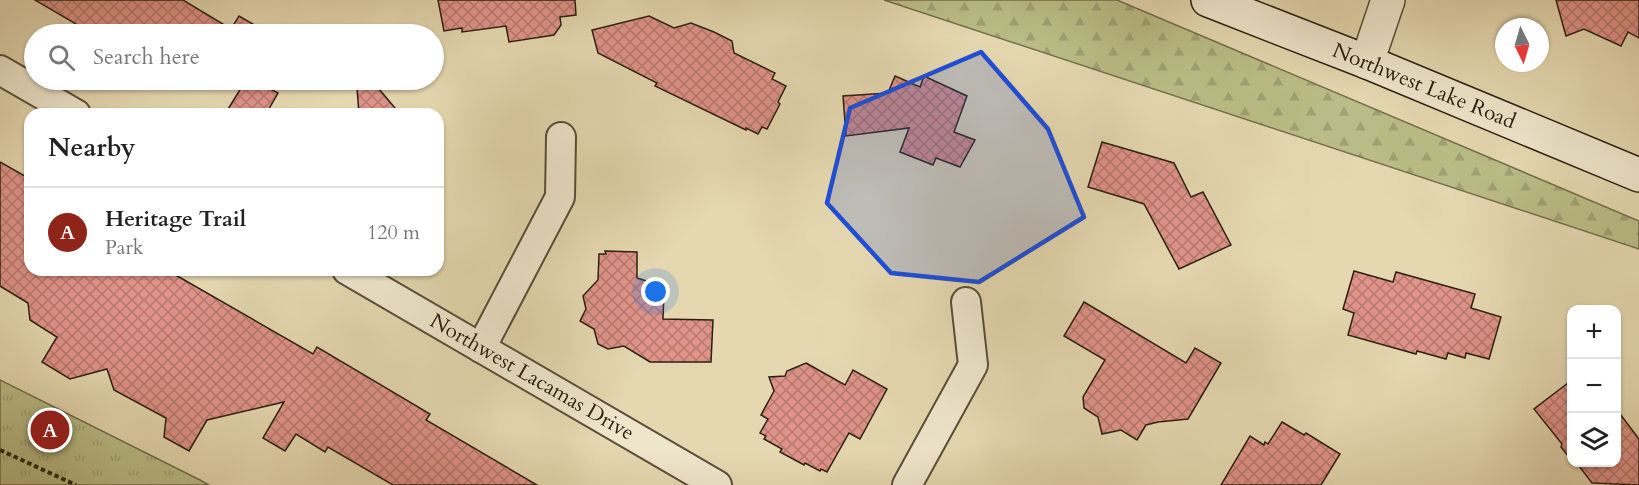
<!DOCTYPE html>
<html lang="en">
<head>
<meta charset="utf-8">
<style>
  :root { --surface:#fff; --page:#f2f2f2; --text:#222; --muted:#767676; --line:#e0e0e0; --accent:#8f2418 }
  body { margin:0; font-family:Cardo,serif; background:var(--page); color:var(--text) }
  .controls { position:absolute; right:18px; bottom:18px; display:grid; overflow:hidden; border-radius:12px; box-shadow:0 2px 4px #0004 }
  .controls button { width:54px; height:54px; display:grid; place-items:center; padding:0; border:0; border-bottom:2px solid var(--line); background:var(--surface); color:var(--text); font:30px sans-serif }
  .compass { position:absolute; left:1495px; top:18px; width:54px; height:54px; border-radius:50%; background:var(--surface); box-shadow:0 2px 4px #0004; rotate:175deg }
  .you { position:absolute; left:656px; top:292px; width:21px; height:21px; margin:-15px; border:4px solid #fff; border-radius:50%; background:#1a73e8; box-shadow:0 0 0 9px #1a73e833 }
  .badge { display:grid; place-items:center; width:39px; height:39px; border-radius:50%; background:var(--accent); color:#fff; font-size:20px; font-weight:700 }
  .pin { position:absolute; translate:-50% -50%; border:3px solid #fff; box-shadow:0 2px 6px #0006 }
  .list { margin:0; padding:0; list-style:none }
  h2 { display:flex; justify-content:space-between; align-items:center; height:78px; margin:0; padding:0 24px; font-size:26px }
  h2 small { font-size:20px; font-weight:400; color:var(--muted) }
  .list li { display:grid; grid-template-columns:39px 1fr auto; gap:18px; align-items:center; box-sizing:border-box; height:90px; padding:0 24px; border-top:2px solid var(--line) }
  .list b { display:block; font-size:22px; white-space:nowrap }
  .list p { margin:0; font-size:20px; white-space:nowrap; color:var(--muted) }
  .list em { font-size:20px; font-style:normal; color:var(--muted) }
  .icon { flex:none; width:33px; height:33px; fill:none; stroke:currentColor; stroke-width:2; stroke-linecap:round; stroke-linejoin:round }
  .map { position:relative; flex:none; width:1639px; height:485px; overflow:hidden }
  .search { position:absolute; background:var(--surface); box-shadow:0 2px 4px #0004; left:24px; top:24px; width:420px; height:66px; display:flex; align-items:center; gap:15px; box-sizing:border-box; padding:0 21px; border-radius:33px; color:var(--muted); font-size:22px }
  .panel { position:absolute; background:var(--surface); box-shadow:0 2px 4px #0004; left:24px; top:108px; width:420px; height:168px; border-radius:18px }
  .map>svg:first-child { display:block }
  .forest { fill:url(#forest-firs); stroke:#726e4c; stroke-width:1.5 }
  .park { fill:url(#park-tufts); stroke:#726e4c; stroke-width:1.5 }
  .building { fill:url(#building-cross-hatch); stroke:#2b2012; stroke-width:1.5 }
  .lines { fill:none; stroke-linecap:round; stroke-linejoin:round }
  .minor-casing { stroke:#5a4e3a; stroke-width:32 }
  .tertiary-casing { stroke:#5a4e3a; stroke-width:36 }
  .secondary-casing { stroke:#2b2012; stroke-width:36 }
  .path { stroke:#2b2012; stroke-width:4; stroke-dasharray:4.5 3; stroke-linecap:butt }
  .minor { stroke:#eee6cc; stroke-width:28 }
  .tertiary { stroke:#eee6cc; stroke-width:33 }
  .secondary { stroke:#eee6cc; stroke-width:33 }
  .marked { fill:#1d4ed8; fill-opacity:0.2; stroke:#1d4ed8; stroke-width:4.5; stroke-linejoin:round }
  .labels { text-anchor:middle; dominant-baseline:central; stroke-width:5; stroke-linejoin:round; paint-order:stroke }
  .street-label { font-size:21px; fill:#2b2012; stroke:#eee6cc }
</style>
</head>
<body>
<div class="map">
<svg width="1639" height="485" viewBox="0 0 1639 485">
  <defs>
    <pattern id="forest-firs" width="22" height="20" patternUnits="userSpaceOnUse" patternTransform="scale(1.5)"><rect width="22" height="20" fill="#babd87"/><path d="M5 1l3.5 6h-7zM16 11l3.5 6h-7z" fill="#a0a274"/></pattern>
    <pattern id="park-tufts" width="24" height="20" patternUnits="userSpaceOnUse" patternTransform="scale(1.5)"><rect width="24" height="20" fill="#babd87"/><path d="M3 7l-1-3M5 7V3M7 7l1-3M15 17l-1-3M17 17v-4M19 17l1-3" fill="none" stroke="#a0a274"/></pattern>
    <pattern id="building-cross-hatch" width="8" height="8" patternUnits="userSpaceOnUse" patternTransform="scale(1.5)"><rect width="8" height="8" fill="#e09389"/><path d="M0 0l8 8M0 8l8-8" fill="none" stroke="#b6786f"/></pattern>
  </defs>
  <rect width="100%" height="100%" fill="#e5d8b0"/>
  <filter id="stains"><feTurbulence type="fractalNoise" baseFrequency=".00333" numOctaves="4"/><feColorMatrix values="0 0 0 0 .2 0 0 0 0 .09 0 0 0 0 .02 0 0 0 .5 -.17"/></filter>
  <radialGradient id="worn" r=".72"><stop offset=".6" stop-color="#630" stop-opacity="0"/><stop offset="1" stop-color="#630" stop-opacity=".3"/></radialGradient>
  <path class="forest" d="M884,0H1117L1639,221V249Z"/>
  <path class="park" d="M0,380L200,480L209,485H0Z"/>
  <g class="building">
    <path d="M35,0H183L231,29L239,16L268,33L93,34Z"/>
    <path d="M438,0H575L576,15L560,17L561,25L554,35L509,42L506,26L462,32V28L444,31Z"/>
    <path d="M1556,0H1639V38L1628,32L1621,46L1584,29L1566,36Z"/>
    <path d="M649,16L674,28L691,23L714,32L732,41L734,53L775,73L772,79L786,86L778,102L780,104L767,129L762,127L758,134L746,128V130L655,86L657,83L598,53L592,30Z"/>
    <path d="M895,76L920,87L924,76L967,96L954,132L975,140L960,167L936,158L933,165L900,152L909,128L846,136L843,96L888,93Z"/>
    <path d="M190,80H241L192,88Z"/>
    <path d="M246,80H254L278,93L266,114H225Z"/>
    <path d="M357,88L379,89L400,114H359Z"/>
    <path d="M1102,142L1174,163L1191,197L1203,192L1231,245L1179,269L1144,204L1088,187Z"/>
    <path d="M0,162L30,179V270H167L313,354L317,347L430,414L426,420L537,485H393L328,447L325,452L296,434L285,451L263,438L284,402L207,420L189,451L164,437L166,418L114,390L107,369L70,379L42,362L57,337L30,320L28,303L0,286Z"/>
    <path d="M605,251L637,252V278L653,283L660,287L664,293L663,319L713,320L711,362H650L624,346L608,349L598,344L594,329L580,321L586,309L583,296L598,280L599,254H606Z"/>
    <path d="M1354,271L1393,282L1396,272L1475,294L1471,308L1501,317L1489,359L1466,353L1465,358L1448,353L1446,359L1417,351L1416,354L1348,335L1354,313L1343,309Z"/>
    <path d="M1084,302L1186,363L1195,348L1221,363L1188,419L1158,422L1146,425L1137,440L1121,430L1102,434L1098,417L1084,408L1083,397L1105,360L1064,336Z"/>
    <path d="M806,363L845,385L853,370L887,389L860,439L849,433L827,472L821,469L820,471L805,463L804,465L780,452L782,449L764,439L766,436L760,433L768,419L761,415L774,391L769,377L785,376L787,371Z"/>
    <path d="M1572,380V457H1569L1561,447L1562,444L1534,409Z"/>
    <path d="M1617,410L1639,439V485L1592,483L1576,462H1617Z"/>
    <path d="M1282,422L1304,435L1306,433L1340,454L1321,485H1221L1250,436L1264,445L1265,442L1268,444Z"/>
  </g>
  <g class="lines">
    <g class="minor-casing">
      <g id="minor">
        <path d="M0,70L76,114"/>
        <path d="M347,270L717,485"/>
        <path d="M481,348L560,197L561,137"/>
        <path d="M907,485L973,365L966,302"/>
      </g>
    </g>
    <g class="tertiary-casing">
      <path id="tertiary" d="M1367,62L1388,0"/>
    </g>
    <g class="secondary-casing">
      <path id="secondary" d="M1208,0L1367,62L1639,175"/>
    </g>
    <path class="path" d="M0,450L76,485"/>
    <use href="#minor" class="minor"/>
    <use href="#tertiary" class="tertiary"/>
    <use href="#secondary" class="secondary"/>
  </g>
  <path class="marked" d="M981,52L1048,129L1084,217L979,282L891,273L827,203L850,108Z"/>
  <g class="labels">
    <g class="street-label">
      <text transform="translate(1424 86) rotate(22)">Northwest Lake Road</text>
      <text transform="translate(532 377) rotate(30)">Northwest Lacamas Drive</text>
    </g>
  </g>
  <rect width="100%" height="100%" filter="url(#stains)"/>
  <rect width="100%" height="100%" fill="url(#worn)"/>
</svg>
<div class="controls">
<button>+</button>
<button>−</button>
<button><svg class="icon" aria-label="layers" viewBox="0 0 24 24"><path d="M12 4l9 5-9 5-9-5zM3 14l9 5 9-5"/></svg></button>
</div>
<svg class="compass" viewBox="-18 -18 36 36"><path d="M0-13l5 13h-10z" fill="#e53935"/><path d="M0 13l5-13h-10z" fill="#767676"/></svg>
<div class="you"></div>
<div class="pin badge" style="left:50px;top:430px">A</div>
<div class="search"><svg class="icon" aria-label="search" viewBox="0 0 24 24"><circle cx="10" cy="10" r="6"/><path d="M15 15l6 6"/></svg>Search here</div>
<section class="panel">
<h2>Nearby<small></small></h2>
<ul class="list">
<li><span class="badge">A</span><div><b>Heritage Trail</b><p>Park</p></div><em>120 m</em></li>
</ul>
</section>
</div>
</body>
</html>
